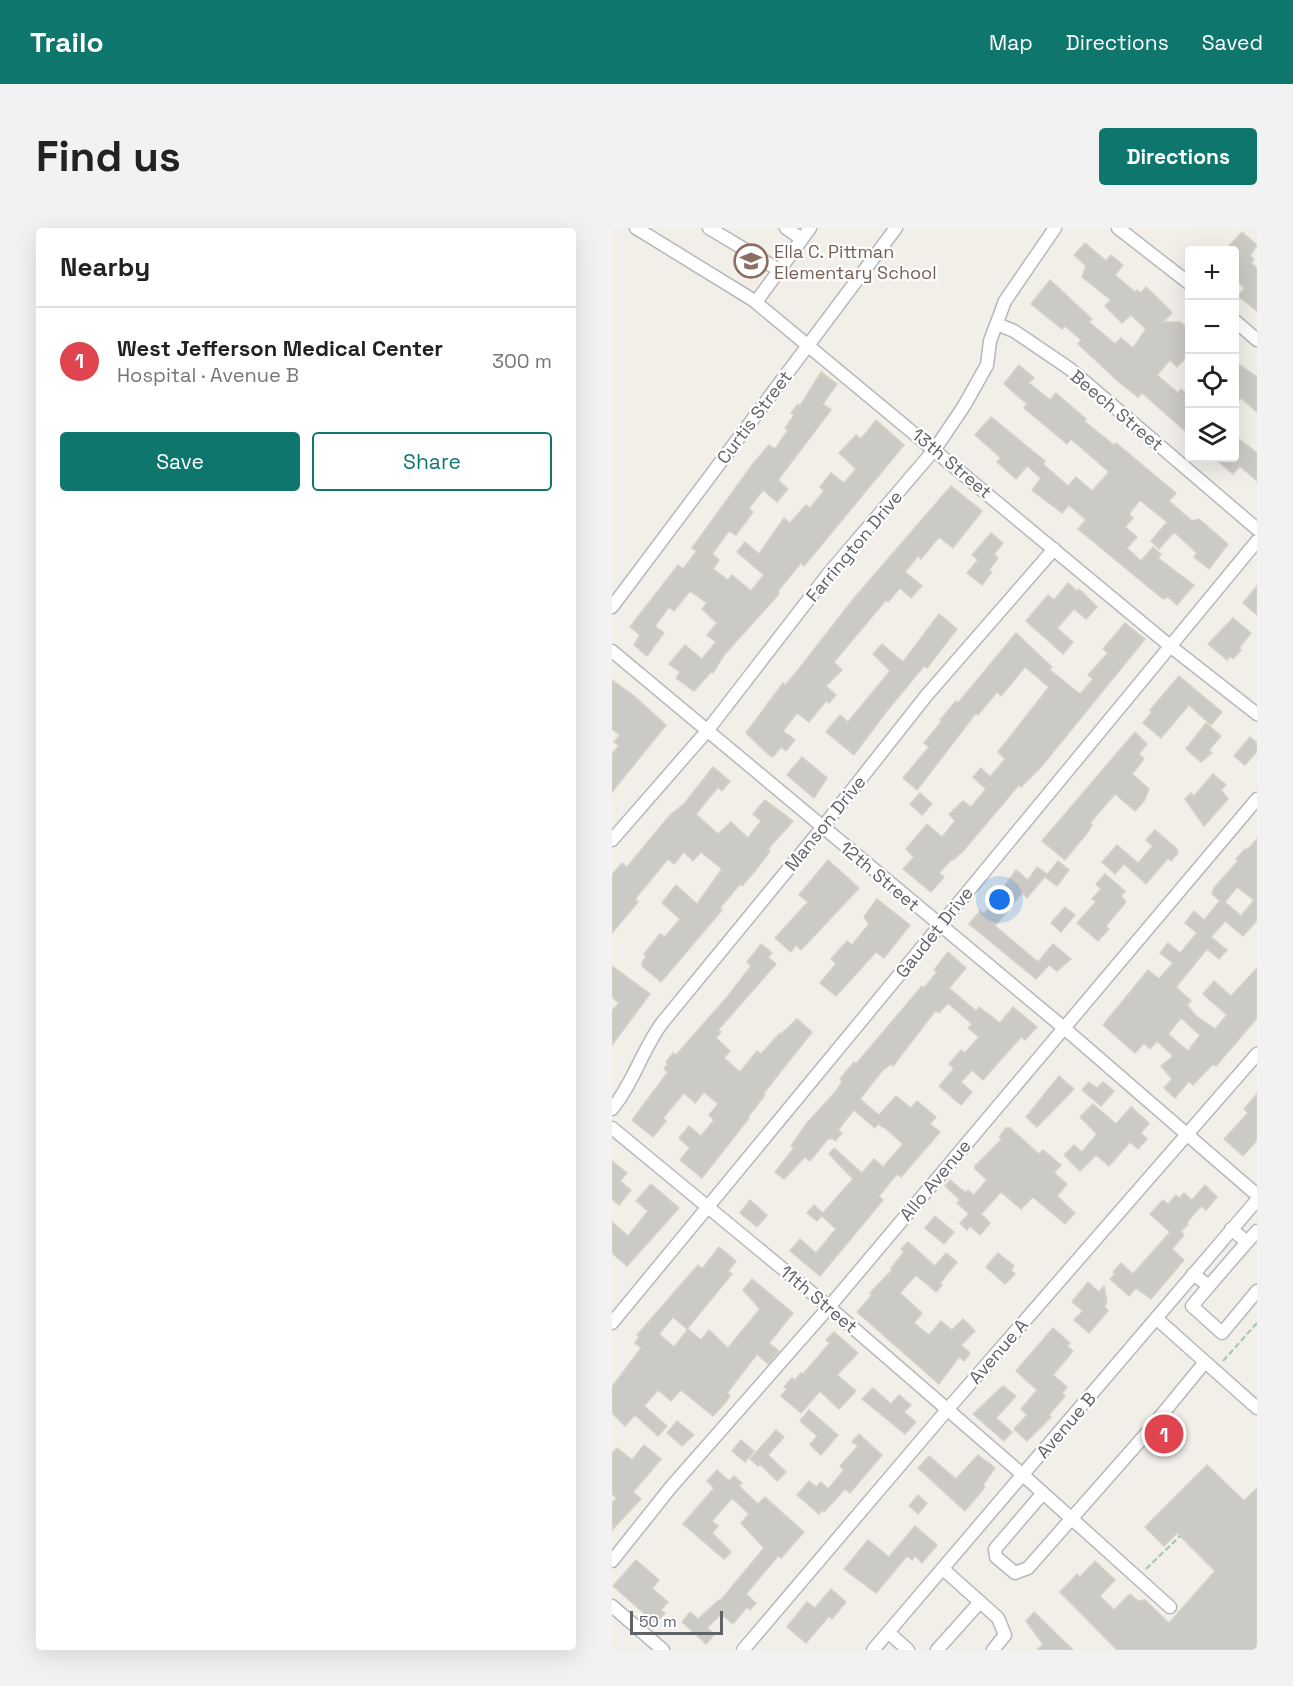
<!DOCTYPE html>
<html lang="en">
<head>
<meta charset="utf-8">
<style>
  :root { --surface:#fff; --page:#f2f2f2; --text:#222; --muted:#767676; --line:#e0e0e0; --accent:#0f766e }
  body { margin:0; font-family:"Space Grotesk",sans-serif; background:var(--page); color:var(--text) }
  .controls { position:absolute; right:18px; top:18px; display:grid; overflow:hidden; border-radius:6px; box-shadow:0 6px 24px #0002 }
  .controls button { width:54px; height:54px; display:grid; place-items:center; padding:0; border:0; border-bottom:2px solid var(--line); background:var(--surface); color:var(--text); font:30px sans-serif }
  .scale { position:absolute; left:18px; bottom:15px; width:93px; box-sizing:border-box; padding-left:6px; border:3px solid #5f6368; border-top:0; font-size:16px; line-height:21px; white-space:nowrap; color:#5f6368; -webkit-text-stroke:4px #fff; paint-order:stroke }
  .you { position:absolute; left:388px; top:672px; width:21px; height:21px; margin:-15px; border:4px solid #fff; border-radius:50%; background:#1a73e8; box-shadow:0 0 0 9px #1a73e833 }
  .badge { display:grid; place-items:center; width:39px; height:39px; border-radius:50%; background:var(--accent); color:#fff; font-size:20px; font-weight:700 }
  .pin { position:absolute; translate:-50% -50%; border:3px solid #fff; box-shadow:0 2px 6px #0006 }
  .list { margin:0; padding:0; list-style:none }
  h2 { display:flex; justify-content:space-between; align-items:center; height:78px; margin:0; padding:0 24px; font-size:26px }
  h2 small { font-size:20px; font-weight:400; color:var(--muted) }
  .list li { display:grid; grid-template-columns:39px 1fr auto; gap:18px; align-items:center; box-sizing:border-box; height:108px; padding:0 24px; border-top:2px solid var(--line) }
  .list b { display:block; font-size:22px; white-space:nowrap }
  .list p { margin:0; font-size:20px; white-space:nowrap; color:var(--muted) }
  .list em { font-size:20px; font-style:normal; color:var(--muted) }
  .actions { display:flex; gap:12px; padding:18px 24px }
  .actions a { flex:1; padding:14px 0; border:2px solid var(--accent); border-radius:6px; text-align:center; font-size:21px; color:var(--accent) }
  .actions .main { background:var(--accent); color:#fff }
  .icon { flex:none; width:33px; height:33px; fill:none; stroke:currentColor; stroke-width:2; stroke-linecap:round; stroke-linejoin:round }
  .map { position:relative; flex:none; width:645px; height:1422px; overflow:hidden; border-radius:6px }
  header { display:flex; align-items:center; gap:36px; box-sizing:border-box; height:84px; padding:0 30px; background:var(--accent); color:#fff }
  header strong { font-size:28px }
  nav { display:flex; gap:33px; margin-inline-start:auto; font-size:21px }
  .intro { display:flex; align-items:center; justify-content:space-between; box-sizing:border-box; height:144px; padding:0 36px }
  h1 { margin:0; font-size:42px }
  .button { padding:15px 27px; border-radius:6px; background:var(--accent); color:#fff; font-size:21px; font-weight:700 }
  main { display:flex; gap:36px; padding:0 36px }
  aside { flex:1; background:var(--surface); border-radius:6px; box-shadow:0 6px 24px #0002 }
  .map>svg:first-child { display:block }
  .building { fill:#cccac5; stroke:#d6d1c6; stroke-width:1.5; fill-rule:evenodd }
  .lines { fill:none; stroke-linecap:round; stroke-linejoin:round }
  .minor-casing { stroke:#b5b8bc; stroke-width:15 }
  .path { stroke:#9cc7a9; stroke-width:2; stroke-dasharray:6 3; stroke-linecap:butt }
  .minor { stroke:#fff; stroke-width:12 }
  .labels { text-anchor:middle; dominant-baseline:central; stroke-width:4.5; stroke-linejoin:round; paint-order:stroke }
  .education-label { font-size:18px; fill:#785e54; stroke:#fff; text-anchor:start }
  .street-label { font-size:18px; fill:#5f6368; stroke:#fff }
</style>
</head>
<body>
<header>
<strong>Trailo</strong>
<nav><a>Map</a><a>Directions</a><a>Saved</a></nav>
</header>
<div class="intro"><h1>Find us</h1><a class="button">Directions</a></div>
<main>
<aside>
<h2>Nearby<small></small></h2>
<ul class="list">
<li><span class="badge" style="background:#e0444e">1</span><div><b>West Jefferson Medical Center</b><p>Hospital · Avenue B</p></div><em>300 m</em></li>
</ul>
<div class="actions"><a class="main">Save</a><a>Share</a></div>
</aside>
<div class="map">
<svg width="645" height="1422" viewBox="0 0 645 1422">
  <rect width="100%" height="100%" fill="#f1efe8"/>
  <g class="building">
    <path d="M630,4L645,17L638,28L642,31L639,35L645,40V83L626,68L633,60L622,51V22H613Z"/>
    <path d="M473,15L494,33L499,27L511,37L503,47L523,64L525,62L529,65L534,59L555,79L560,85L551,94H568L578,102V136L573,131L565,139L558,132L545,147L566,165L569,161L578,168V207L530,165L526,169L507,154L466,116L469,112L453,98L450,101L419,76L438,52L480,91L477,94L503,116L509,110L521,120L534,101L519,87L510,95L493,78L499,72L470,49L474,38L462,27Z"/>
    <path d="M622,133L645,149V184L629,170L622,178Z"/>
    <path d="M407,137L422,150L417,155L438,172L444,165L474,191L472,193L502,217L504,215L564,265L557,273L580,293L587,291L616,316L597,341L582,329L585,325L562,304L547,321L539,313L555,294L528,272L517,286L521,290L513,299L525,309L515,320L529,333L541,319L549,326L546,330L582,357L565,377L556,369L551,371L466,301L474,292L457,277L450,285L420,262L429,250L415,238L404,251L385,234L389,230L363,207L379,189L433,233L431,236L456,258L464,249L480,263L497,244L459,211L455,216L412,180L415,176L392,156Z"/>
    <path d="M209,144L225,156L211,176L219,182L166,252L176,261L165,274L151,262L137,280L141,284L124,307L117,303L100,326L107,332L101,341L116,352L120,347L139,363L152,347L125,324L133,314L147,326L172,290L178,295L194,277L198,280L212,263L208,259L219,245L232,255L244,241L227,225L244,207L249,211L264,192L292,217L202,326L192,338L189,335L166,363L167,366L112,427L101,445L99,444L82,463L64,450L68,444L57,436L73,417L90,431L104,414L95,407L105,395L90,381L95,375L78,363L62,383L57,379L43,398L52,405L35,428L22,417L28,407L18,399L66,337L71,341L85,323L80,320L140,237L157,217L163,221L176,202L173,200L182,187L179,185L186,176L188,178Z"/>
    <path d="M622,207L645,225V253L628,238L621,246L602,230H622Z"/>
    <path d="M339,258L370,283L341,320L327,309L309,331L306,328L293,344L310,358L299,370L288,360L276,374L274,372L222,434L230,442L214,458L224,467L217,475L214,473L197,494L185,485L171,503L183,512L174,523L169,519L161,529L157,527L134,505L171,455L173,457L182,447L243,369Z"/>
    <path d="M379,305L391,315L382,326L386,330L377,342L380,344L370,357L355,345L366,332L360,327Z"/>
    <path d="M456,355L465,363L467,361L485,379L474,391L462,381L445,400L461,414L451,426L414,393L436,367L442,372Z"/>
    <path d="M645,358V387L631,375Z"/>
    <path d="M327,386L345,401L315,440L312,438L274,484L242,527L214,504L228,487L236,494L278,443L261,426L270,416L291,434Z"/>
    <path d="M621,390L639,405L627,420L629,422L621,431L618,428L615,432L596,416Z"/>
    <path d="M513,395L533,411L429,539L409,559L407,557L352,622L341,632L340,631L327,645L332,649L319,664L291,641L302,629L294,621L315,596L330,609L343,593L337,586L351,573L359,579L374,561L361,549L369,540L378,549L393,531L386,524L437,459L413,439L389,468L385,464L366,487L364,485L305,562L291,550L317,519L312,515L330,493L328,492L344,473L346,475L404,405L440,439L438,442L468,466L481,451L476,447L496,425L491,421Z"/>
    <path d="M567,448L610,484L599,497L577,477L549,510L531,495L540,484L538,482Z"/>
    <path d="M0,452L22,468L54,497L0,564V526L7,518L2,514L8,507L0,501Z"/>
    <path d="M594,495L609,508L597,522L600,525L589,534L574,521Z"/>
    <path d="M523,504L535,516L527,526L532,531L520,546L537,561L532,573L523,583L503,566L478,595L480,597L475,605L453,632L430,613Z"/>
    <path d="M638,509L645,515V523L633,537L622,528Z"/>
    <path d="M190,529L215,550L202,570L175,547Z"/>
    <path d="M101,539L118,553L110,563L106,559L84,586L106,606L119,594L136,610L149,593L141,586L153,572L181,593L156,621L158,623L143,643L130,658L128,656L108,680L110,682L49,754L30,738V734L34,729L32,726L48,706L53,709L68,691L50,675L64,657L85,676L110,641L89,624L81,633L72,624L62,636L56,631L23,671L26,674L0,705V647L10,635L15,639L58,587L72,576Z"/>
    <path d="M601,546L614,557L609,562L616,571L592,598L573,571L579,565L582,568Z"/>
    <path d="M308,565L320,576L310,587L298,576Z"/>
    <path d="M543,602L565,621L566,625L559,633L556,630L534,656L512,636L503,646L490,634L505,617L526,635L541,618L534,612Z"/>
    <path d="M645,611V692L631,708L613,693L599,709L615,722L607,731L595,721L564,759L579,773L575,777L584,788L603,801L615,787L591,766L602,753L619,768L645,740V790L604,838L601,836L581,857L577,853L563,870L552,860L560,851L549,838L561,828L545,813L538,821L532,815L523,825L491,797L536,742L547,751L561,735L548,725L556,715L568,725L585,705L573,695L582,683L592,692L608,673L600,666L602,660L626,633L624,631L632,622L638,619ZM625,659L642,672L629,688L613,674ZM569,790L588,807L576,823L556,806Z"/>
    <path d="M216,632L247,660L189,722L184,717L179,724L163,710L196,674L187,667Z"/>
    <path d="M446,633L457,642L445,658L433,649Z"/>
    <path d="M425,639L435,646L415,670L410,665L383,698L426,734L441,716L459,731L445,743L437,737L424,751L357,696L368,683L372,686L404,642L416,652Z"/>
    <path d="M493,646L513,663L509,668L514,674L494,698L497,701L486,713L465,695L484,674L480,671L489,661L484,656Z"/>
    <path d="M265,671L298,697L272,730L264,724L224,768L208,755L224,736L219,731L235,713L240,717L257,696L252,689Z"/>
    <path d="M453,679L463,687L449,704L439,695Z"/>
    <path d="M149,716L160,725L156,729L164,736L106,802L109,804L104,810L118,823L112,830L128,844L145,823L149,826L168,805L169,806L185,791L200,804L151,866L153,867L136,889L137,890L90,950L68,932L78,920L67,910L77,898L89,908L102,892L97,887L106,876L92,864L83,875L72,865L51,890L54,893L41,909L20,892L56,844L52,841L56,836L54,834L61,825L64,827L116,768L139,738L135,734Z"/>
    <path d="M336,724L354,740L337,760L364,783L367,779L388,795L401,779L425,799L413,812L409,809L371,852L360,842L349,854L360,864L349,877L327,858L342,841L337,836L349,822L353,825L367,809L356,800L360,796L336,775L327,785L324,782L281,838L279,836L270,843L248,871L267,887L284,868L299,880L305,873L324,889L318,896L328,904L289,949L285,946L267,968L271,972L208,1048L178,1023L188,1011L204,1025L224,1001L210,988L205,993L195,985L202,977L211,985L241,951L217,926L222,920L250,945L262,931L271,939L291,916L273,900L266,896L263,900L242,882L226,902L230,905L223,913L220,910L215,912L198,933L193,929L172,951L163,944L182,920L179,918L195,895L225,862L230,853L228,851L242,834L244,836L310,758L312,760L325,744L322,742Z"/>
    <path d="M0,738L38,766L0,817V783L7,775L0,769Z"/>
    <path d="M447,848L462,861L425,899L414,889Z"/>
    <path d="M477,854L485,860L491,854L502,863L489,878L470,862Z"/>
    <path d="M645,866V912L631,928L612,911L636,885L632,881Z"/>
    <path d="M481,876L504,896L519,879L537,895L529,905L535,911L526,921L518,914L497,938L484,927L468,943L452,927L462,917L470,924L485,906L468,889Z"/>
    <path d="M394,900H398L427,926L431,922L449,937L442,945L455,956L445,968L463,985L453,996L421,969L409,981L389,964L369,986L378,995L368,1007L358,998L355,1002L348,995L357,986L345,975L348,972L333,958L338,952L354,965L356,962L362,967L375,952L363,941V938L390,911L387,909Z"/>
    <path d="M0,933L15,945L8,953L19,962L7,977L0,971Z"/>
    <path d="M39,956L67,980L15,1038L0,1025V994L16,1008L36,983L24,973Z"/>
    <path d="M593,957L605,969L594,982L589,978L575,994L576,996L569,1003L572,1007L560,1021L572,1032L539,1071L524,1060L517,1068L498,1051L503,1046L501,1044L509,1035L521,1046L558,1004L538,986L551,972L556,976L564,967L567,970L572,965L580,972Z"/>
    <path d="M138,972L155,987L145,999L128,985Z"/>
    <path d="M323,988L342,1004L332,1016L313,1000Z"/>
    <path d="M296,1014L323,1038L334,1025L345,1034L328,1055L330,1057L324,1064L304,1047L288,1065L310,1085L302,1095L317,1107L329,1093L340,1102L351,1091L363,1103L349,1117L358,1125L352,1133L347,1129L327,1156L245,1084L260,1067L258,1065L280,1042L279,1040L292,1024L289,1021Z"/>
    <path d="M107,1019L124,1033L116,1043L120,1046L75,1101L61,1089L47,1106L62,1119L76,1101L89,1112L97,1102L116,1120L148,1081L131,1062L140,1051L181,1085L157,1115L167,1123L156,1136L145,1126L115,1165L118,1167L114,1174L101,1188L69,1162L59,1173L46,1162L32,1178L55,1198L46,1208L23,1187L13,1198L0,1185V1159L29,1120L23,1115L27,1109L25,1107L86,1037L90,1041Z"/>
    <path d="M386,1025L402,1038L399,1042L403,1046L393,1056L374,1039Z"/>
    <path d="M476,1054L487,1064L492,1058L495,1074L492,1078L496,1083L477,1105L462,1092L471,1083L460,1074Z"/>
    <path d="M441,1100L458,1115L455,1118L461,1123L441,1147L455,1159L450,1165L453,1168L437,1187L439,1189L415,1213L402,1201L415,1187L409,1181L425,1162L404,1143Z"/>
    <path d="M222,1104L246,1125L225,1147L244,1163L227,1181L208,1163L189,1185L169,1168L175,1161L172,1159L180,1150L183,1152L189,1145L191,1146L218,1115L214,1112Z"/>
    <path d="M391,1158L404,1168L384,1190L400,1204L392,1213L361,1186Z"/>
    <path d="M261,1160L279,1176L287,1167L299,1177L292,1184L304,1194L293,1206L250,1171Z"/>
    <path d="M197,1182L226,1207L209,1227L198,1217L205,1208L188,1193Z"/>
    <path d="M65,1193L82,1207L70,1218L55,1205Z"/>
    <path d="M164,1202L172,1209L156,1227L174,1244L165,1253L148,1236L146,1238L138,1231Z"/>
    <path d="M247,1206L270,1227L238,1265L233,1261L212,1284L210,1282L207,1286L185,1267L197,1253L204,1259L209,1254L216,1261L232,1242L228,1238L246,1218L240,1214Z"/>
    <path d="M129,1212L142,1223L133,1234L120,1223Z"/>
    <path d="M32,1217L49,1231L21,1264L29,1271L0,1302V1275L5,1270L0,1266V1226L5,1220L20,1232Z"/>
    <path d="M366,1227L383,1240L371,1257L373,1259L353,1283L306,1240L317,1228L344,1251Z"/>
    <path d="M595,1237L632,1273L645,1260V1422H505L448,1364L465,1346L468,1349L483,1333L503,1352L488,1368L502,1382L518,1366L526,1373L533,1372L557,1395L603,1343L565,1305L552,1318L533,1299Z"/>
    <path d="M105,1242L117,1253L122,1248L130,1255L127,1258L146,1276L153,1269L192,1304L169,1330L166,1328L134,1366L144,1375L138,1382L135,1379L121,1396L109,1386L95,1400L103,1406L94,1416L70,1394L78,1384L86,1391L107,1372L108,1373L152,1320L129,1295L137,1286L120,1270L100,1293L106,1298L100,1305L119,1324L112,1331L71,1296L102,1260L95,1253Z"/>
    <path d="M306,1267L315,1275L306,1286L297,1278Z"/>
    <path d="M303,1298L325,1317L310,1335L303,1328L300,1332L295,1328L264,1365L232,1341L256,1312L277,1329Z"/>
    <path d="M24,1332L47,1352L40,1360L56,1374L49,1382L53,1385L45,1394L41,1393L1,1358Z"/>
    <path d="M219,1361L234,1374L220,1391L217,1388L194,1415L175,1399L195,1374L203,1380Z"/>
    <path d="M422,1384L461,1422H425L431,1416L414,1393Z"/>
  </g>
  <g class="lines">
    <g class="minor-casing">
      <g id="minor">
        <path d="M24,0L141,72L558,418L645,486"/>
        <path d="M97,0L167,42"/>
        <path d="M174,0L190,11"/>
        <path d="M506,0L578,56"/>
        <path d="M144,74L198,0"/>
        <path d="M622,92L645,112"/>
        <path d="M385,96L402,103L458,141L645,301"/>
        <path d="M0,379L284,0"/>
        <path d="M0,423L452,800L645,967"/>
        <path d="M0,612L95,503L217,345L323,221L352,178L375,137L378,113L393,73L443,0"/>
        <path d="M0,881C22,854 30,822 50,795L210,600L314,468L442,321"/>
        <path d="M0,900L217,1079L411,1247L558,1379"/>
        <path d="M635,1014L645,1003"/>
        <path d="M581,1046L597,1058L580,1078L610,1105L645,1063"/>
        <path d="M597,1058L635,1014L619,1001"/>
        <path d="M545,1091L645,1180"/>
        <path d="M0,1095L645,313"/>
        <path d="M431,1265L383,1321L384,1329L403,1345L416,1340L534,1206L593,1134"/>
        <path d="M0,1333L59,1259L217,1079L645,571"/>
        <path d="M331,1341L386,1390L393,1407L381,1422"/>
        <path d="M0,1378L51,1422"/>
        <path d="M276,1404L296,1422"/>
        <path d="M131,1422L335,1182L645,826"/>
        <path d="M261,1422L645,972"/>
        <path d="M325,1422L368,1374"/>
      </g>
    </g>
    <g class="path">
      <path d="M611,1133L645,1095"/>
      <path d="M534,1341L568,1308"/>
    </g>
    <use href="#minor" class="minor"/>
  </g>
  <defs>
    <g id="school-ring" transform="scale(1.725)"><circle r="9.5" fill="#fff" stroke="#8d6e63" stroke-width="1.5"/><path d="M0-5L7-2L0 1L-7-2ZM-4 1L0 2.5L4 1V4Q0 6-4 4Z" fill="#8d6e63"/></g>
  </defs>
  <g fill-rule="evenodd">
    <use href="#school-ring" x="139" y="33"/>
  </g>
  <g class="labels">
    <g class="education-label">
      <text x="162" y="23">Ella C. Pittman<tspan x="162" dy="21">Elementary School</tspan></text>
    </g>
    <g class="street-label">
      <text transform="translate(505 182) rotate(40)">Beech Street</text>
      <text transform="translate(142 189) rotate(-53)">Curtis Street</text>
      <text transform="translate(340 235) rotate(40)">13th Street</text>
      <text transform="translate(242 318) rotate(-50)">Farrington Drive</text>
      <text transform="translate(213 595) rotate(-51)">Manson Drive</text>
      <text transform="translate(268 648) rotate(40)">12th Street</text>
      <text transform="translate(322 704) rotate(-51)">Gaudet Drive</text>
      <text transform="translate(323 952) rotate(-50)">Allo Avenue</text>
      <text transform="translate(207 1071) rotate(40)">11th Street</text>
      <text transform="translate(386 1123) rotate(-49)">Avenue A</text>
      <text transform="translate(454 1197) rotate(-49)">Avenue B</text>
    </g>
  </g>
</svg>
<div class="controls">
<button>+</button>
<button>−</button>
<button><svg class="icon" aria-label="locate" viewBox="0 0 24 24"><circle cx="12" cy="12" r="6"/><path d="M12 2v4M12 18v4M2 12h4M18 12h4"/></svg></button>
<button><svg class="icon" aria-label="layers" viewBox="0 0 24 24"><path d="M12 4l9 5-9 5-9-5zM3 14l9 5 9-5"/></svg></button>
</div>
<div class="scale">50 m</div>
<div class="you"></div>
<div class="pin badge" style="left:552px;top:1206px;background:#e0444e">1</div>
</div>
</main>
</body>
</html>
